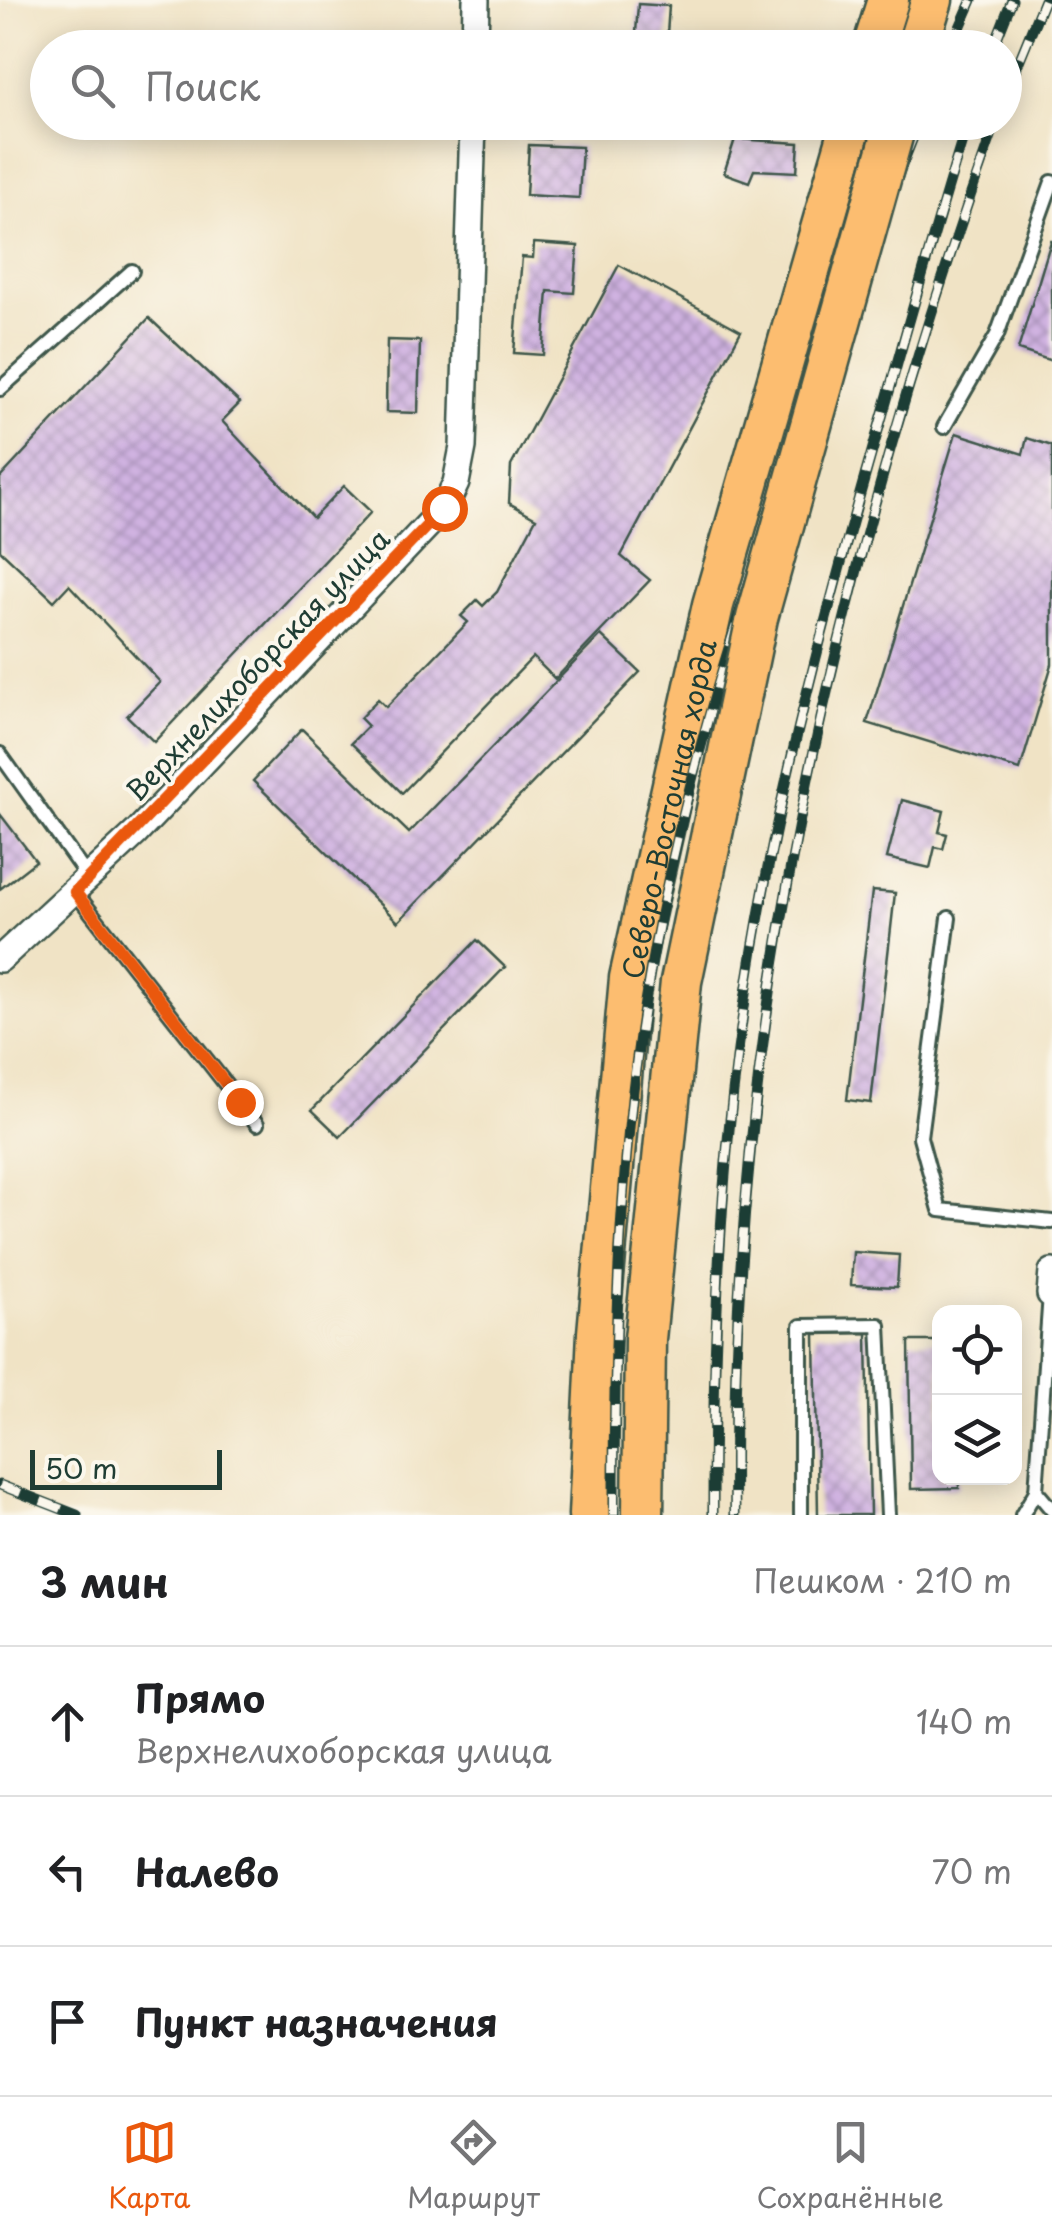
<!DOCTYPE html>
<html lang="ru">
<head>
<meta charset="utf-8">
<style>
  :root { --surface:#fff; --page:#f6f6f6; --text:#202124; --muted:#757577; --line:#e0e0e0; --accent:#ea580c }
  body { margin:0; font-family:"Playpen Sans",sans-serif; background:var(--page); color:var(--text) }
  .controls { position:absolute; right:30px; bottom:30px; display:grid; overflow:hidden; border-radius:20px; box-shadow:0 5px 25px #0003 }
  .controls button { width:90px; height:90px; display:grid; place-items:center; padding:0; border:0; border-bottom:2px solid var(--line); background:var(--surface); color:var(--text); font:50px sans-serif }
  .scale { position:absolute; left:30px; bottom:25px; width:192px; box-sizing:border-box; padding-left:10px; border:5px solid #1f3d34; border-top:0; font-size:28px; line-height:35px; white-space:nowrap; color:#1f3d34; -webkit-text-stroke:8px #fbf7ec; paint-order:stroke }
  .stop { position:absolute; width:30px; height:30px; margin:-22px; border:8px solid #ea580c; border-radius:50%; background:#fff }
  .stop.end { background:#ea580c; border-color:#fff; box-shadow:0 2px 10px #0008 }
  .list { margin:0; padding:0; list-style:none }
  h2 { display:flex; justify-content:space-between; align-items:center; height:130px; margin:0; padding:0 40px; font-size:42px }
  h2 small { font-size:32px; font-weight:400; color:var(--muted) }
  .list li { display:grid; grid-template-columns:65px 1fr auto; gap:30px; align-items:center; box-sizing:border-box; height:150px; padding:0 40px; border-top:2px solid var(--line) }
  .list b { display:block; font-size:38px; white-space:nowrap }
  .list p { margin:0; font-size:32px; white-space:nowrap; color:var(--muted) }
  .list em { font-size:32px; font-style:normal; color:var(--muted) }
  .icon { flex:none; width:55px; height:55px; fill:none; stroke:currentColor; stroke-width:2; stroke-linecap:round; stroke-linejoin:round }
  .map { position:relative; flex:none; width:1052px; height:1515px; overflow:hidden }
  .search { position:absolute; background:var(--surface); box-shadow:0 5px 25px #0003; left:30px; right:30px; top:30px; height:110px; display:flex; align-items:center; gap:25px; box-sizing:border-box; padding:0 35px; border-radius:55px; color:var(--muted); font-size:38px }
  .sheet { height:580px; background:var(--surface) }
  nav { display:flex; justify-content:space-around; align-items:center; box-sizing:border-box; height:140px; border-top:2px solid var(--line); background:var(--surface); font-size:28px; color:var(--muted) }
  nav a { display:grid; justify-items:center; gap:5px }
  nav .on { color:var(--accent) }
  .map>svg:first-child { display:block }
  .building { fill:url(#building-cross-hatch) }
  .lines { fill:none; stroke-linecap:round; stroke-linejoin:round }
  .service-casing { stroke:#3e564a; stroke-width:18 }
  .minor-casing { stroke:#3e564a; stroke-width:30 }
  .primary-casing { stroke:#3e564a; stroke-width:45 }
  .service { stroke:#fff; stroke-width:12 }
  .minor { stroke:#fff; stroke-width:25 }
  .primary { stroke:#fcbd6f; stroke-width:40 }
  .rail-casing { stroke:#1f3d34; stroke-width:11 }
  .rail { stroke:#fbf7ec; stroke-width:8; stroke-dasharray:22; stroke-linecap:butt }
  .primary-bridge-casing { stroke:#3e564a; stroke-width:45; stroke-linecap:butt }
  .primary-bridge { stroke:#fcbd6f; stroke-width:40 }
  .route { stroke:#ea580c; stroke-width:12 }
  .labels { text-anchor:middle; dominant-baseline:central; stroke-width:8; stroke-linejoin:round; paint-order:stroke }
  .street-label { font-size:28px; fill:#1f3d34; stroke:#fbf7ec }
</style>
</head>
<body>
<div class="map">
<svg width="1052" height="1515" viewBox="0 0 1052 1515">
  <defs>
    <pattern id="building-cross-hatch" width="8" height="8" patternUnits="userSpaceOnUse" patternTransform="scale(2.5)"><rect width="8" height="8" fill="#d0b2e1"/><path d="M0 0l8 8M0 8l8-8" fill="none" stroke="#a892b7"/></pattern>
  </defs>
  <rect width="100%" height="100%" fill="#fbf7ec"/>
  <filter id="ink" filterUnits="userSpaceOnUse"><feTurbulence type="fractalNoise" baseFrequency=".01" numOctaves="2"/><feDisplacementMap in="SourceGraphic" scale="20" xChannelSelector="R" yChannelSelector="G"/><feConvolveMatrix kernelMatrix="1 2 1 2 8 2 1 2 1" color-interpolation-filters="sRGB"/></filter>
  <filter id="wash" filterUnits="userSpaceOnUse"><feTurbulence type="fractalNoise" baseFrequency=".0048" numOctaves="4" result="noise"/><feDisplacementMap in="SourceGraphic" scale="40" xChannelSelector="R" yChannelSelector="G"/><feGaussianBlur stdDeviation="2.25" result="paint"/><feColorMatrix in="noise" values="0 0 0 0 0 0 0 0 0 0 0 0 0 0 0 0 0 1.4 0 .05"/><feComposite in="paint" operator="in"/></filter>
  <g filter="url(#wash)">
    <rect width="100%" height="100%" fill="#f0e3c5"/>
    <g id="blocks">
      <g class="building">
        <path d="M638,4L669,6L666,48H635Z"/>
        <path d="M530,122H550L549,139L529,138Z"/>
        <path d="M735,139L799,143L797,172L754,170L749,182L724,173Z"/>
        <path d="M529,145L582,147L579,198L526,195Z"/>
        <path d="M1051,241H1052V361L1018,350Z"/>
        <path d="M534,243L578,246L574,293L548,291L543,355L514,353L522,257L533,258Z"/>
        <path d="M619,265L741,331L621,556L650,580L555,679L533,657L402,793L351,743L368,726L360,718L378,699L386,707L468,622L461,616L477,600L483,606L497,592L536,518L509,503L511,466Z"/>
        <path d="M149,318L240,403L222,421L313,518L344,486L371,512L154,742L127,716L160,682L69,585L54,601L0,550V478Z"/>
        <path d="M387,340L420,341L418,413L386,412Z"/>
        <path d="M956,433L1023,454L1027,438L1052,446V664L1020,770L867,723Z"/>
        <path d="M601,635L640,672L398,922L253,781L302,729L409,833Z"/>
        <path d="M902,800L944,811L939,832L947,834L943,849L935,847L930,868L887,858Z"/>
        <path d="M0,814L36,861L0,889Z"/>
        <path d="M872,891L895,893L871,1103L847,1100Z"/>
        <path d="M477,940L505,967L340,1137L312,1110Z"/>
        <path d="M853,1252L899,1255L897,1287L851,1285Z"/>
        <path d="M867,1333L870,1515H818L815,1334Z"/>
        <path d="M909,1341H940V1478H959V1488L911,1489Z"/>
      </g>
    </g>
  </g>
  <g filter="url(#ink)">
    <use href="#blocks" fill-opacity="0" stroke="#3e564a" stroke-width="2.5"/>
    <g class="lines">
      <g class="service-casing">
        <g id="service">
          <path d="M0,389L132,271"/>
          <path d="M944,427L997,335L1052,182"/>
          <path d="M0,754L89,879"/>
          <path d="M75,892L257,1124"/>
          <path d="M949,918L920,1137L940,1210L1052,1222"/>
          <path d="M1036,1491L1052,1510"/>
          <path d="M801,1515V1326L879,1325L888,1515"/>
          <path d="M1022,1515L1036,1491L1050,1294"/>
        </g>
      </g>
      <g class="minor-casing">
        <g id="minor">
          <path d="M475,48L476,0"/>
          <path d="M0,959L136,833L444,508L456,483L463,447L473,122"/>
          <path d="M1050,1294L1052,1272"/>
        </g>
      </g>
      <g class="primary-casing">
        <g id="primary">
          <path d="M873,48L888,0"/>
          <path d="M917,48L932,0"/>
          <path id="s1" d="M589,1515L598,1333L630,978L713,605L852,122"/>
        </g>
      </g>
      <use href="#service" class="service"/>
      <use href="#minor" class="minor"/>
      <use href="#primary" class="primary"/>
      <g class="rail-casing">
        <g id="rail">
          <path d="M951,48L972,0"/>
          <path d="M993,48L1012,0"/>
          <path d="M1004,98L1044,0"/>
          <path d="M0,1485L77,1515"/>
          <path d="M614,1515C614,1344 618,1172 645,1002C694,698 807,407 919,122"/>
          <path d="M713,1515C713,1374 717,1232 733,1092C758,865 816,646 879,427C908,326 936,223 968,122"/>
          <path d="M735,1515C726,1036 836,571 996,122"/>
        </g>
      </g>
      <use href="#rail" class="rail"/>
      <g class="primary-bridge-casing">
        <path id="primary-bridge" d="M643,1515L645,1339L681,982L757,618L896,122"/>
      </g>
      <use href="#primary-bridge" class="primary-bridge"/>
    </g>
  </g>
  <g class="lines" filter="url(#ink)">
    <path class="route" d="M240,1102L75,892L444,508"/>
  </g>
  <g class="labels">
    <g class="street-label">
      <text transform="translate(257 664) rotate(-46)">Верхнелихоборская улица</text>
      <text stroke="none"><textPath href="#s1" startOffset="712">Северо-Восточная хорда</textPath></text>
    </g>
  </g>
</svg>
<div class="controls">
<button><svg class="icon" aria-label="locate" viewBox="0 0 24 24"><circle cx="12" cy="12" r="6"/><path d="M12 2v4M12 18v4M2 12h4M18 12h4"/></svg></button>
<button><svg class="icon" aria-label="layers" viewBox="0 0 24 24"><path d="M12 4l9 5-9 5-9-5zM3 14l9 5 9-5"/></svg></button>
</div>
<div class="scale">50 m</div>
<div class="stop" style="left:444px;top:508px"></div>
<div class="stop end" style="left:240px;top:1102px"></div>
<div class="search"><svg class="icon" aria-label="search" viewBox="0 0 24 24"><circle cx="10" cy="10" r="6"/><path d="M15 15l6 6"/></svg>Поиск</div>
</div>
<section class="sheet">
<h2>3 мин<small>Пешком · 210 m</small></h2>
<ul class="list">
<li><svg class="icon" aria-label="ahead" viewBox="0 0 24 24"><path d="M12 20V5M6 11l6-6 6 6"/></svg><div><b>Прямо</b><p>Верхнелихоборская улица</p></div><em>140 m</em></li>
<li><svg class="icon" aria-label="left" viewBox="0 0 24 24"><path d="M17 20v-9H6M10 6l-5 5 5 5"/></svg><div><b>Налево</b></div><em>70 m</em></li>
<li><svg class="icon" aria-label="arrive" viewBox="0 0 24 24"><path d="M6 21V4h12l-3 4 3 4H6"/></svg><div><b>Пункт назначения</b></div></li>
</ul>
</section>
<nav>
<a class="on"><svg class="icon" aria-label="map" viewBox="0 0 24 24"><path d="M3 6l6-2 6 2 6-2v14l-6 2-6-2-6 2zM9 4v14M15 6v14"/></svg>Карта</a>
<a><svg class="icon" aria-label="directions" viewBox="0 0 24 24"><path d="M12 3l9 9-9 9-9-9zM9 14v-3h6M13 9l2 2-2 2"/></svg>Маршрут</a>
<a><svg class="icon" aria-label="saved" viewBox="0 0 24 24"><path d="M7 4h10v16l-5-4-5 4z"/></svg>Сохранённые</a>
</nav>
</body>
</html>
